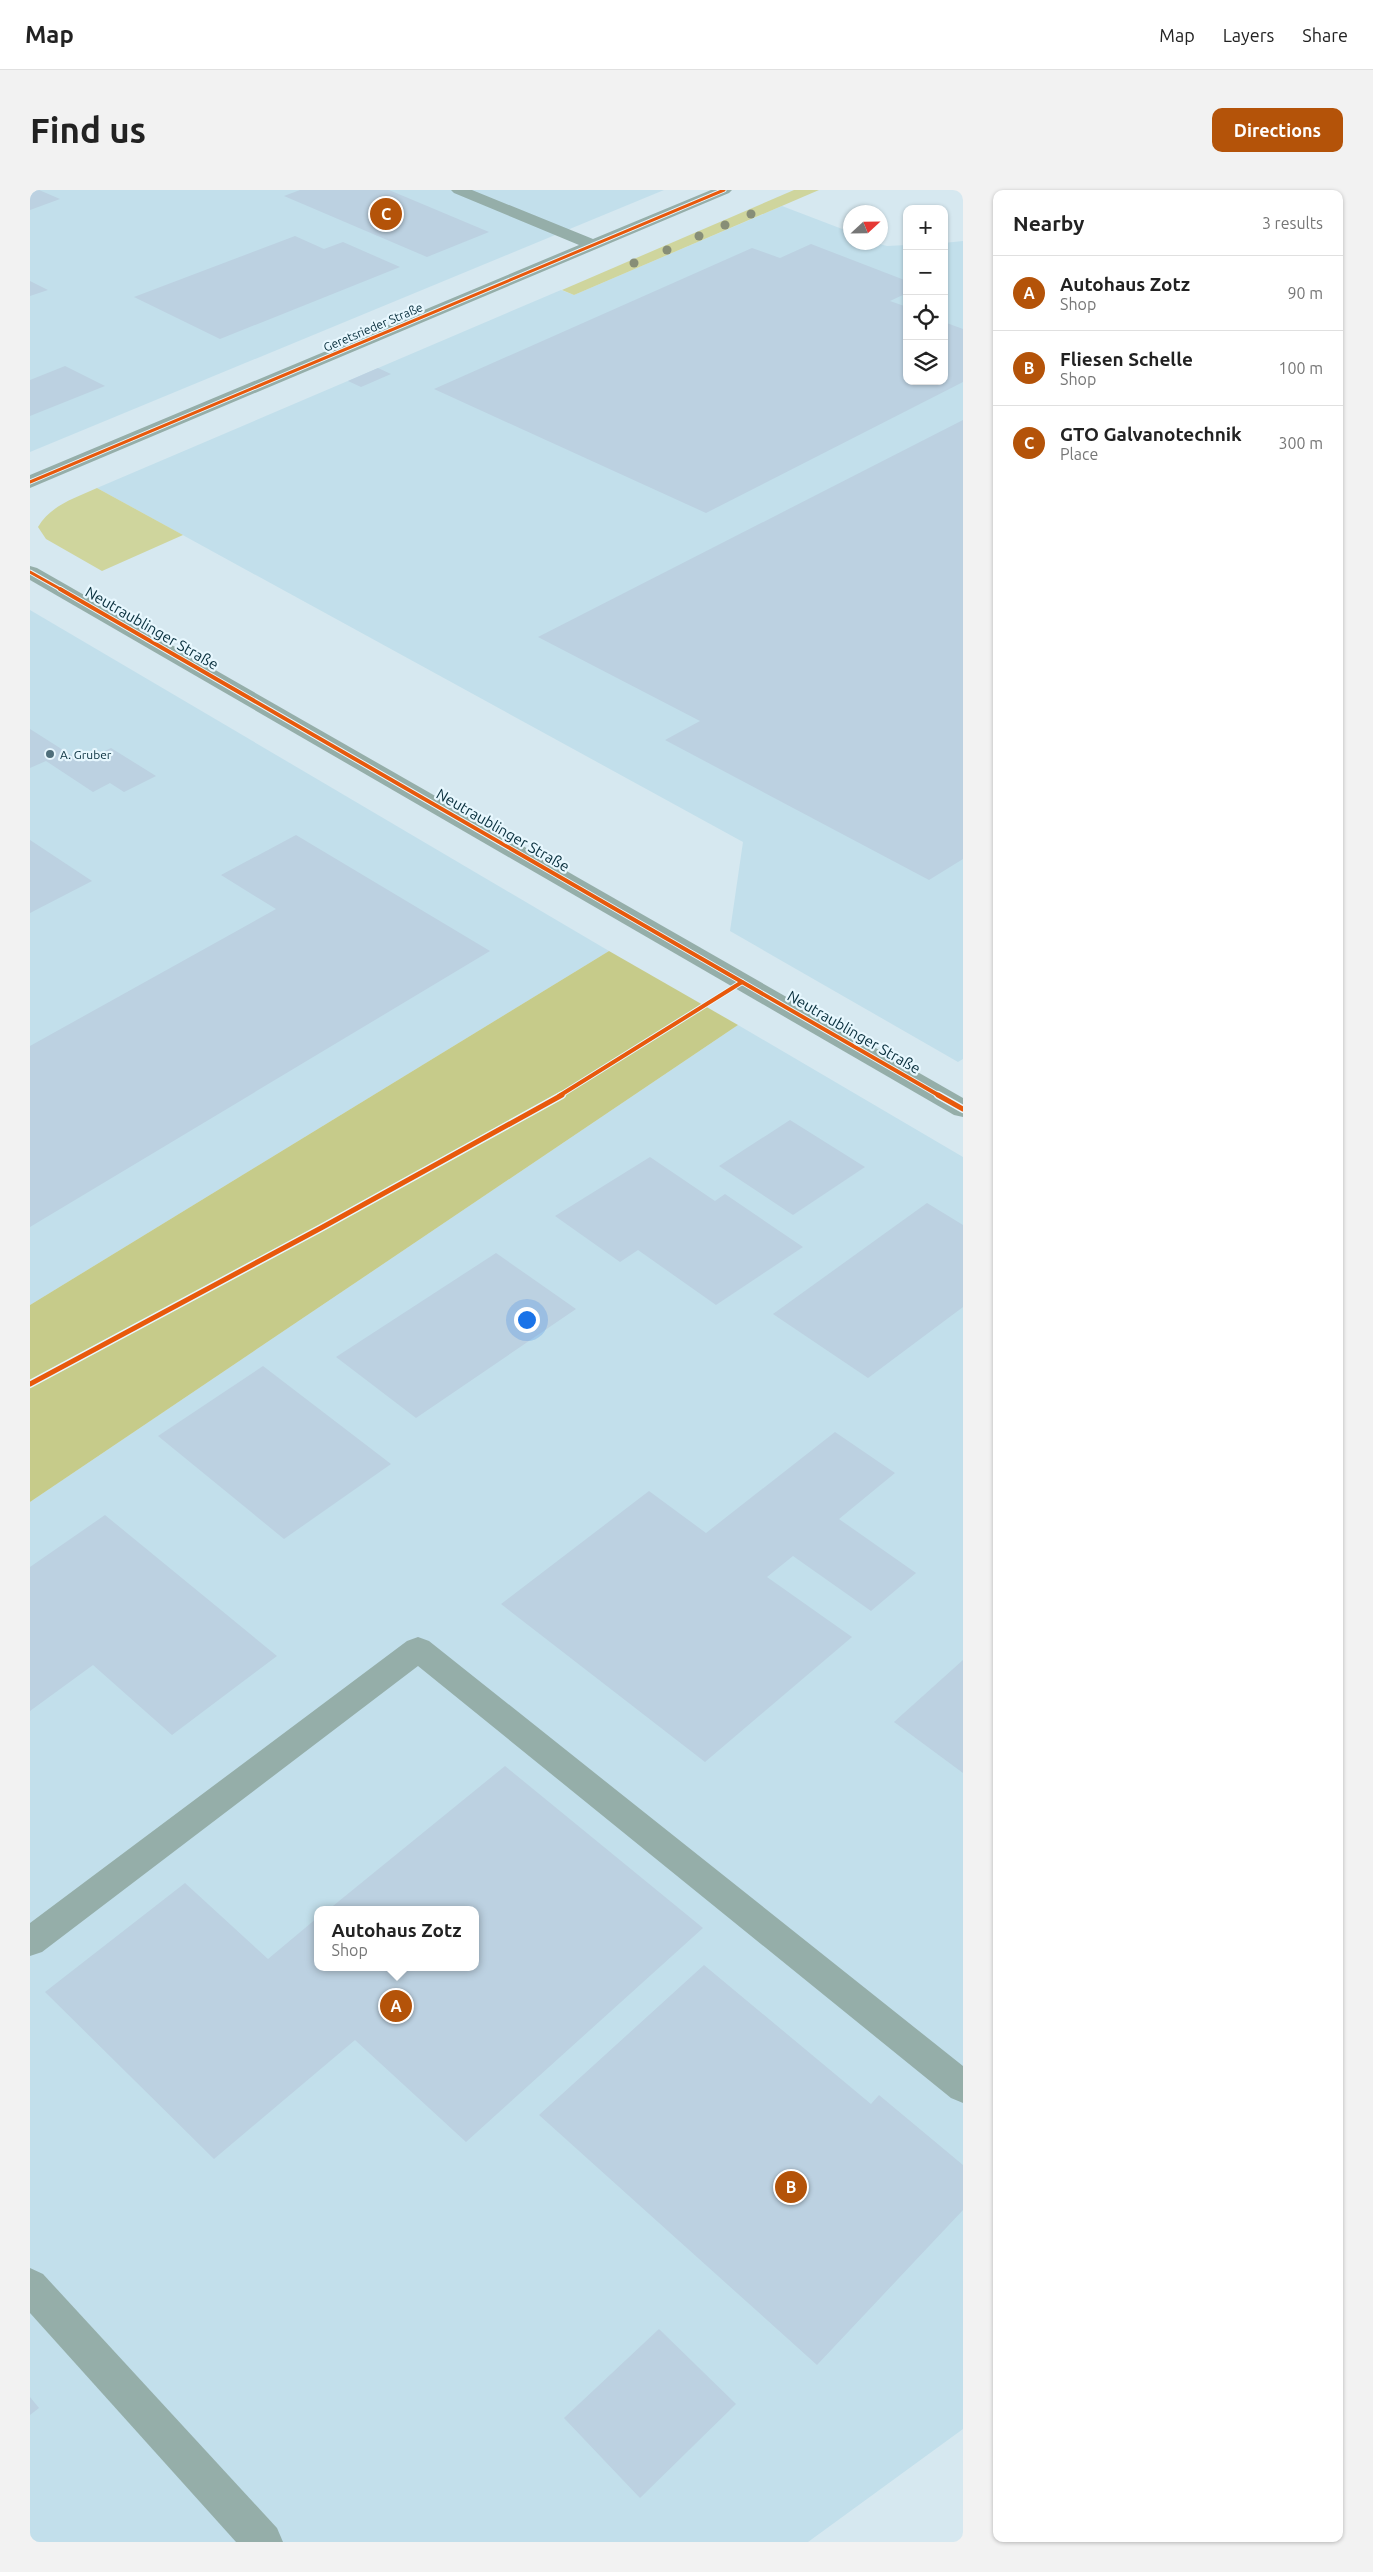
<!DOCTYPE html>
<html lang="en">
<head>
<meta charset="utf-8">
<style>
  :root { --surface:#fff; --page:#f2f2f2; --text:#222; --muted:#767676; --line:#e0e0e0; --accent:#b45309 }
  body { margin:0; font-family:Ubuntu,sans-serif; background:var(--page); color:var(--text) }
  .controls { position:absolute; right:15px; top:15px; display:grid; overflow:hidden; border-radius:10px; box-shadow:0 1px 4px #0004 }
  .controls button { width:45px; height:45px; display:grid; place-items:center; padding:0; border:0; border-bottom:1px solid var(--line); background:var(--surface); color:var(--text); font:25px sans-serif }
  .compass { position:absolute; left:813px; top:15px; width:45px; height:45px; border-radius:50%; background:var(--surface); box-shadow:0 1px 4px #0004; rotate:68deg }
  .you { position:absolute; left:496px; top:1129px; width:18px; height:18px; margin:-12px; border:4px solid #fff; border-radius:50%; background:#1a73e8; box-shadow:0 0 0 8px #1a73e833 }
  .badge { display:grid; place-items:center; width:32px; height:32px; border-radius:50%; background:var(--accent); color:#fff; font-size:16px; font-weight:700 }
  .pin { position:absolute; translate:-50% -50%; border:2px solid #fff; box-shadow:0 1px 5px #0006 }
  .popup { position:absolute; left:284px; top:1716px; width:165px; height:65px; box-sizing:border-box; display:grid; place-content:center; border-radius:10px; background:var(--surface); filter:drop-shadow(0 1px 4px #0005); font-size:16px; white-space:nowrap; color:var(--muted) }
  .popup b { font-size:19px; color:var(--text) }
  .popup::after { content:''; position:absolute; left:50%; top:100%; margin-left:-10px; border:10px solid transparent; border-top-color:var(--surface) }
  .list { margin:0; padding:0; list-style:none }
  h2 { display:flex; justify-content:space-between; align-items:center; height:65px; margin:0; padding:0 20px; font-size:21px }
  h2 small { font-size:16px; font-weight:400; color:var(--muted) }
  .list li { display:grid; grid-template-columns:32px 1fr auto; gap:15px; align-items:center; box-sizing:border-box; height:75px; padding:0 20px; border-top:1px solid var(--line) }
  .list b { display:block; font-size:19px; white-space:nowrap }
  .list p { margin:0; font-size:16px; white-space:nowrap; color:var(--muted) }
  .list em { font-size:16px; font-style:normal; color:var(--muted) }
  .icon { flex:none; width:28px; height:28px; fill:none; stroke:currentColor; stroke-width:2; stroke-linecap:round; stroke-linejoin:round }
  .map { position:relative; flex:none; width:933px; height:2352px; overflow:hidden; border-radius:10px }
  header { display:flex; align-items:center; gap:30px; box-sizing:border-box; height:70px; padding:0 25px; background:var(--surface); border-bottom:1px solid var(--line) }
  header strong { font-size:24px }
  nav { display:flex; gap:28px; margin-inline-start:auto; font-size:18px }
  .intro { display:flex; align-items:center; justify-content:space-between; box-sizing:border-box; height:120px; padding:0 30px }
  h1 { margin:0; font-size:35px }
  .button { padding:12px 22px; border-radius:10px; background:var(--accent); color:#fff; font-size:18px; font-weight:700 }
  main { display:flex; gap:30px; padding:0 30px }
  aside { flex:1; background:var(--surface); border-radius:10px; box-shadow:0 1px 4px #0004 }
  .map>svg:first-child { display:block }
  .built { fill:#c2dfeb; fill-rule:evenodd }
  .green { fill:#cfd59d }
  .forest { fill:#c6cb8a }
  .building { fill:#bcd1e1 }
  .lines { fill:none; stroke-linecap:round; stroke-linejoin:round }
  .minor { fill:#95aea9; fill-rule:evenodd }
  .cycleway-far2-casing { stroke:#e7f7fe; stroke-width:5 }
  .cycleway-far1-casing { stroke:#e7f7fe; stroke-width:6 }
  .cycleway-casing { stroke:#e7f7fe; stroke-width:8 }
  .cycleway-far2 { stroke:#e8590c; stroke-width:3 }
  .cycleway-far1 { stroke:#e8590c; stroke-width:4 }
  .cycleway { stroke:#e8590c; stroke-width:5 }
  .tree { fill:#878e77 }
  .poi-dot { fill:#4e6e7a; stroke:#e7f7fe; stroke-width:2 }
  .labels { text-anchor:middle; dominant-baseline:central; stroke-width:4.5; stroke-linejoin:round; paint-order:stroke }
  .far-street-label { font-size:12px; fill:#052c3a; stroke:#e7f7fe }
  .far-poi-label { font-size:12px; fill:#052c3a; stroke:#e7f7fe; text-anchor:start }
  .street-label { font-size:15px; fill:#052c3a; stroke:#e7f7fe }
</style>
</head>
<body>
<header>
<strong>Map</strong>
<nav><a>Map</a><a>Layers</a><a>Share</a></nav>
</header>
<div class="intro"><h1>Find us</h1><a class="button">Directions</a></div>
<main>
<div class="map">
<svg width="933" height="2352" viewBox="0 0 933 2352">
  <rect width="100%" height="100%" fill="#d6e8f0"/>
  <g class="built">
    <path d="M0,0H634L0,262Z"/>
    <path d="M752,16L820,42L821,52L847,53L857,56L877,55V191H914V53L933,51V869L928,872L700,741L713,652L67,298L531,100L544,105Z"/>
    <path d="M0,420L579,761L0,1115Z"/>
    <path d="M708,835L933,967V2239L778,2352H0V1312ZM287,1720H445V1777H287Z"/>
  </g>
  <g class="green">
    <path d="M764,0H789L544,105L532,100Z"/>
    <path d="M67,298L153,345L72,381L16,349L8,337C21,315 45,308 67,298Z"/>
  </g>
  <path class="forest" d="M579,761L708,835L0,1312V1115Z"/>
  <g class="building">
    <path d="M0,0H9L30,9L0,20Z"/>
    <path d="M270,0H359L459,42L397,67L254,6Z"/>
    <path d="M265,46L294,59L313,52L370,77L190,149L104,107Z"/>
    <path d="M781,54L877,91V103L860,111L877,117V191H914V132L933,139V192L676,323L404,199L722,58L750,68Z"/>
    <path d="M0,91L18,100L0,106Z"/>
    <path d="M35,176L75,196L0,226V190Z"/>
    <path d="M348,178L361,184L331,197L318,191Z"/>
    <path d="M933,230V669L899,690L635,550L670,531L508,447Z"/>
    <path d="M0,539L52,572L81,558L126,586L94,602L80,593L63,602L16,571L0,578Z"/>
    <path d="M266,645L460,761L0,1037V856L246,719L191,685Z"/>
    <path d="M0,650L62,691L0,723Z"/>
    <path d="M760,930L835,977L763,1025L689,976Z"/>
    <path d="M620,967L685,1011L695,1004L773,1057L686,1115L608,1060L590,1072L525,1026Z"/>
    <path d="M897,1013L933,1035V1117L838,1188L743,1124Z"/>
    <path d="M466,1063L546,1119L386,1228L306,1167Z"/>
    <path d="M233,1176L361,1274L254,1349L128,1246Z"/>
    <path d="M805,1242L865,1283L809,1329L886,1383L841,1421L763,1366L737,1387L822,1447L675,1572L471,1414L619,1301L676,1343Z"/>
    <path d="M75,1325L247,1466L142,1545L63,1475L0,1521V1377Z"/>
    <path d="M933,1470V1583L864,1532Z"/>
    <path d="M475,1576L673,1738L436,1952L325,1850L184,1969L15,1802L155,1693L238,1769L287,1728V1777H445V1720H298Z"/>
    <path d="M674,1775L841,1914L849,1905L933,1975V2020L787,2175L509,1925Z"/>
    <path d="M629,2139L706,2214L610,2308L534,2228Z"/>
    <path d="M0,2207L9,2218L0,2225Z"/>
  </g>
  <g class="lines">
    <g class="minor">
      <path d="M421,0H442L563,49L681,0H702L699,3L0,298V285L549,55L424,3Z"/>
      <path d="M0,376L7,378L933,908V927L924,925L0,390Z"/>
      <path d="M388,1447L399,1451L933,1876V1913L921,1908L388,1476L12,1762L0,1766V1733L377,1451Z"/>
      <path d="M0,2078L13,2084L247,2338L253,2352H206L0,2123Z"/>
    </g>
    <g class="cycleway-far2-casing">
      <g id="cycleway-far2">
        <path d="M0,292L694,0"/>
        <path d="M0,382L32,400"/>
      </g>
    </g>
    <g class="cycleway-far1-casing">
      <g id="cycleway-far1">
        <path d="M30,399L910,906"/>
        <path d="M529,906L712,792"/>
      </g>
    </g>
    <g class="cycleway-casing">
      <g id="cycleway">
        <path d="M908,905L933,919"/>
        <path d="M0,1194L291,1038L532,905"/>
      </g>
    </g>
    <use href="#cycleway-far2" class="cycleway-far2"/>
    <use href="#cycleway-far1" class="cycleway-far1"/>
    <use href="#cycleway" class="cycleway"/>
  </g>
  <g class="tree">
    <circle cx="721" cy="24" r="4.5"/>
    <circle cx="695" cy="35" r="4.5"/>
    <circle cx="669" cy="46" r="4.5"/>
    <circle cx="637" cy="60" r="4.5"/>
    <circle cx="604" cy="73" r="4.5"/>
  </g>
  <circle class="poi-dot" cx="20" cy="564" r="5"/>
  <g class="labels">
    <g class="far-street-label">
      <text transform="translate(343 137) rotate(-23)">Geretsrieder Straße</text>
    </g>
    <g class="far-poi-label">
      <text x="30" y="564">A. Gruber</text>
    </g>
    <g class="street-label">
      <text transform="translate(122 438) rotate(30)">Neutraublinger Straße</text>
      <text transform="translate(473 640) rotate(30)">Neutraublinger Straße</text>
      <text transform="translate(824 842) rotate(30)">Neutraublinger Straße</text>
    </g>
  </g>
</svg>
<div class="controls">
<button>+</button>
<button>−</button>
<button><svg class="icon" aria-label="locate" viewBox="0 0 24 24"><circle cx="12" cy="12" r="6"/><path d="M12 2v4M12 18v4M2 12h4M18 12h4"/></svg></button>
<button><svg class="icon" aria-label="layers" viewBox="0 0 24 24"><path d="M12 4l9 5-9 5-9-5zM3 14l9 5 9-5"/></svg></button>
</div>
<svg class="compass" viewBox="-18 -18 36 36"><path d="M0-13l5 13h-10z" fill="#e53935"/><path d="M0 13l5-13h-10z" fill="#767676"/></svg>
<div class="you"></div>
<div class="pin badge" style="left:366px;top:1816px">A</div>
<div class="popup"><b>Autohaus Zotz</b>Shop</div>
<div class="pin badge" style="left:761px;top:1997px">B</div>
<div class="pin badge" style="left:356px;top:24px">C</div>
</div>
<aside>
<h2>Nearby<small>3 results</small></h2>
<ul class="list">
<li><span class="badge">A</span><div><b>Autohaus Zotz</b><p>Shop</p></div><em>90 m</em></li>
<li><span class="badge">B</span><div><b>Fliesen Schelle</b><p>Shop</p></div><em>100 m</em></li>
<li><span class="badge">C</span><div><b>GTO Galvanotechnik</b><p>Place</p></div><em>300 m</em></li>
</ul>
</aside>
</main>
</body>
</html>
